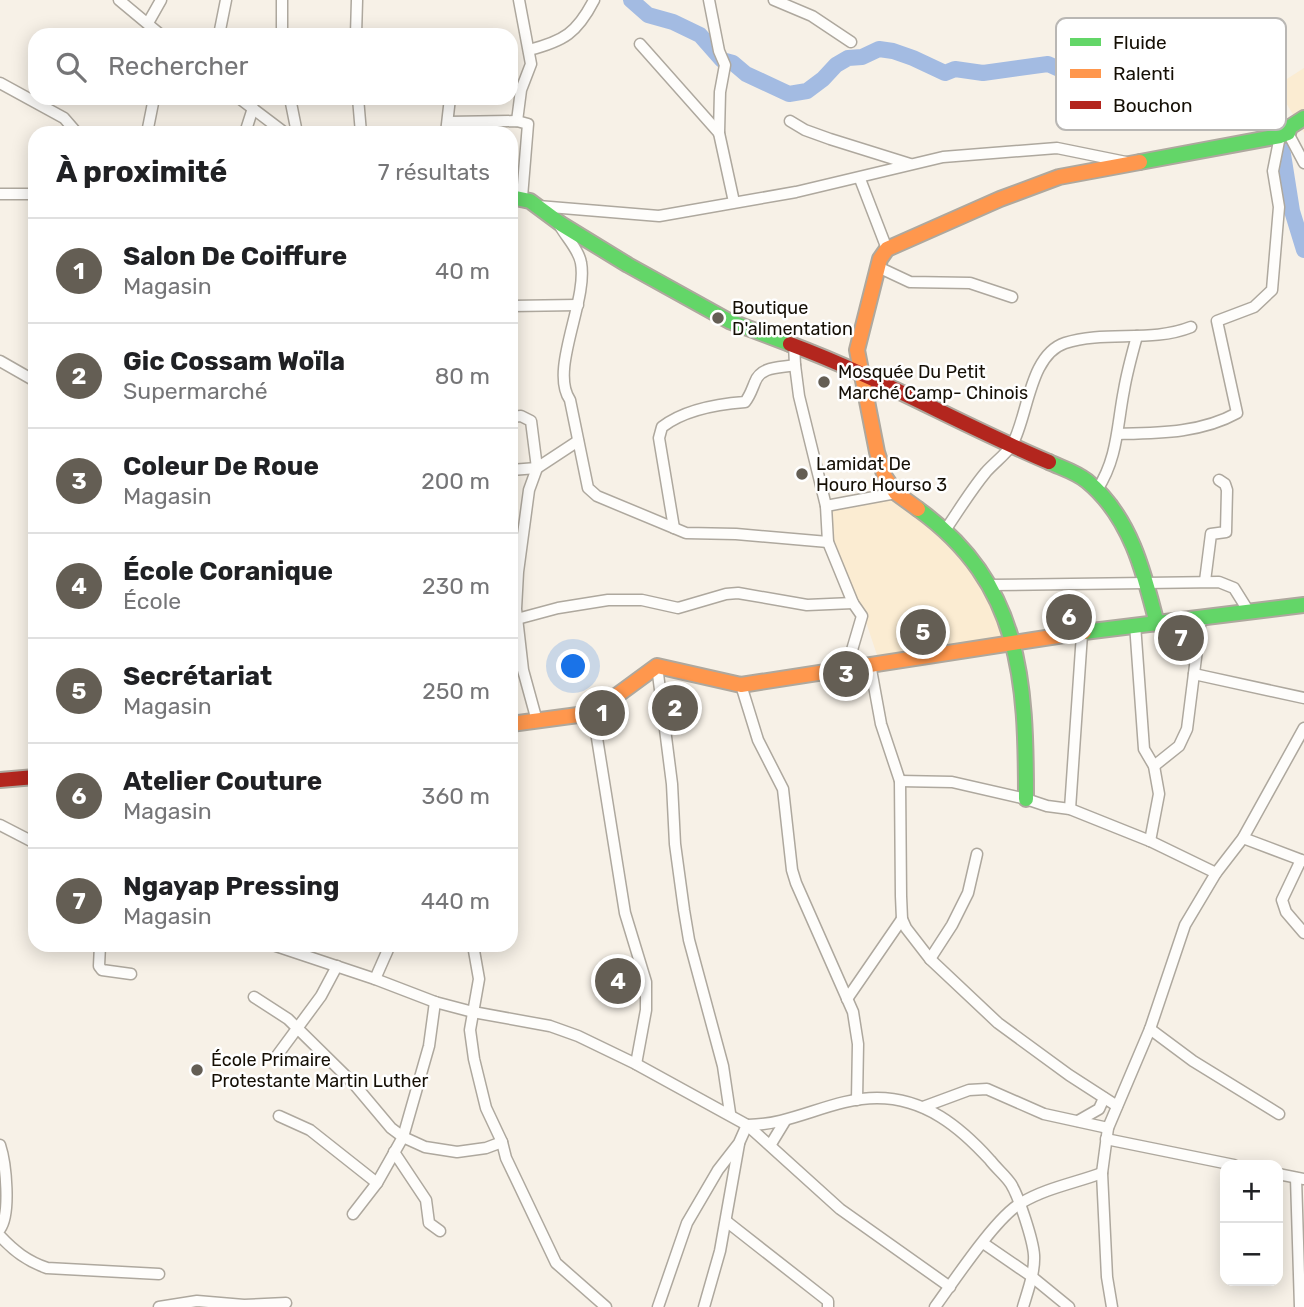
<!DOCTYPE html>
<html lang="fr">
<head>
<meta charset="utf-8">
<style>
  :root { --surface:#fff; --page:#f6f6f6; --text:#202124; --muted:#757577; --line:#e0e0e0; --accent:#645e54 }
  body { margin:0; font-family:Rubik,sans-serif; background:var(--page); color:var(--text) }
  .controls { position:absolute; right:21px; bottom:21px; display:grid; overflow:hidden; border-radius:14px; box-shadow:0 4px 18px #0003 }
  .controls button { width:63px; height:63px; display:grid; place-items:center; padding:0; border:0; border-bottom:2px solid var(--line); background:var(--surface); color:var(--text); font:35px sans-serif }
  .you { position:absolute; left:574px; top:667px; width:24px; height:24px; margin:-18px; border:5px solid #fff; border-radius:50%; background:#1a73e8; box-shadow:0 0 0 10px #1a73e833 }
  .badge { display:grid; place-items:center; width:46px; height:46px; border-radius:50%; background:var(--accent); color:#fff; font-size:23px; font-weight:700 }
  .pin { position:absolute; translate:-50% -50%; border:4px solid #fff; box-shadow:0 2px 7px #0006 }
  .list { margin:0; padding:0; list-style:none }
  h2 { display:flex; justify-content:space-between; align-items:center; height:91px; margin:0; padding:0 28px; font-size:30px }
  h2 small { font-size:23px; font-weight:400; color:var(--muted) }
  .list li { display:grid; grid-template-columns:46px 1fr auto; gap:21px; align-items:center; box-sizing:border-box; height:105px; padding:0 28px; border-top:2px solid var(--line) }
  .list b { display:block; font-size:26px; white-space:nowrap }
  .list p { margin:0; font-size:23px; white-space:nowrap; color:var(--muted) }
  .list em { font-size:23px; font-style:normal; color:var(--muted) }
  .icon { flex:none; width:38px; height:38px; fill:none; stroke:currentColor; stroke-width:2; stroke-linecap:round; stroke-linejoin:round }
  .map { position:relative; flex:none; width:1304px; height:1307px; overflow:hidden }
  .search { position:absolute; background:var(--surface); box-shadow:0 4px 18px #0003; left:28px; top:28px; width:490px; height:77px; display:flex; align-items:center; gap:18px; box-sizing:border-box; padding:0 24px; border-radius:21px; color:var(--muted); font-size:26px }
  .panel { position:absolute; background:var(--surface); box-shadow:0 4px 18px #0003; left:28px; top:126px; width:490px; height:826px; border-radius:21px }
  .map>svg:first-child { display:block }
  .built { fill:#fbecd2 }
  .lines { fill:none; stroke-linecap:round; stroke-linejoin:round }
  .river { stroke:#a3bbe2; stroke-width:16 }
  .street-casing { stroke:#aea89e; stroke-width:13 }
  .fast-casing { stroke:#aea89e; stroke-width:18 }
  .slow-casing { stroke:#aea89e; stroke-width:18 }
  .jam-casing { stroke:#aea89e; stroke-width:18 }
  .street { stroke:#fefdfb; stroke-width:10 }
  .fast { stroke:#63d668; stroke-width:14 }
  .slow { stroke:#ff974d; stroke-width:14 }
  .jam { stroke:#b3261e; stroke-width:14 }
  .poi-dot { fill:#645e54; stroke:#fff; stroke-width:2.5 }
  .labels { text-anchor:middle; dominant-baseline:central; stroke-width:5; stroke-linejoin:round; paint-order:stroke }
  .poi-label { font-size:18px; fill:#150f05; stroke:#fff; text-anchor:start }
  .key { fill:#fff; stroke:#b9b7b4; stroke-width:2 }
  .key-label { font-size:19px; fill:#150f05 }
</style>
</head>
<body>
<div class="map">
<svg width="1304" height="1307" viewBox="0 0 1304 1307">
  <rect width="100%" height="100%" fill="#f7f1e7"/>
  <g class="built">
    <path d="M1304,68V133L1276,86Z"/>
    <path d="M896,496L945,532L983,580L1008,640L878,658L862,610L832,544L830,509Z"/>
  </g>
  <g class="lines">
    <path class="river" d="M631,0L648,15L673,22L700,35L722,60L733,63L746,74L789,94L807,91L823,79L836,65L848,58L862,57L879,49L893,51L913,58L945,73L955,69L983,73L1048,64L1108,91H1131L1151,104L1160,101L1174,102L1180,109L1223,113L1255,122L1275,132L1283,154L1292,211L1304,250"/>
    <g class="street-casing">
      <g id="street">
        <path d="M119,0L161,35"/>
        <path d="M282,0V35"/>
        <path d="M709,0L719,51L725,65L720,92L719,133L734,202"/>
        <path d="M774,0L812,16L851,42"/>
        <path d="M148,23L161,0"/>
        <path d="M219,35L226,0"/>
        <path d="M356,35L357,0"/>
        <path d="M640,44L719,133"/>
        <path d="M529,50C564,41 577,33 594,0"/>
        <path d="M0,83L64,118L77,133"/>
        <path d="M239,98L285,133"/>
        <path d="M290,98L297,133"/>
        <path d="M358,98L361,133"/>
        <path d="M517,121L521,90L531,64L519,0"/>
        <path d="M790,121L805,130L830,139L910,164"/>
        <path d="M448,122L517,121L528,124L522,197"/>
        <path d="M147,133L154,98"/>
        <path d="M245,133L253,108"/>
        <path d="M446,133L450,98"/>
        <path d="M1288,133L1304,163"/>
        <path d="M860,179L887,249"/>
        <path d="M0,194H35"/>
        <path d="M538,206L659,216L796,192L943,157L1057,148L1126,162"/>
        <path d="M560,226C566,237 579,250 581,263C588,301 549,370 570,400L588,488L597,496L686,533L736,534L828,542"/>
        <path d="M878,267L910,282L970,283L1012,297"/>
        <path d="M511,306L578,305"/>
        <path d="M794,344L795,365L799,396L826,506L828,542L853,603L862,616L847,667"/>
        <path d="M0,361L35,381"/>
        <path d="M511,417L521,416L531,421L537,468L529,490L518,572L516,609L523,670L537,721"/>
        <path d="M1118,434C1159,433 1201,433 1237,413L1217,321L1254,307L1272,290L1279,207L1273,171L1280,136"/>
        <path d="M511,470L537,468L578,441"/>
        <path d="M1097,490C1118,458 1117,425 1124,390C1127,372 1132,354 1137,336"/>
        <path d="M826,506L896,493"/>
        <path d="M674,528L659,438L662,427C684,410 718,404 745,402C750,396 752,389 755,382C761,366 779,368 795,365"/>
        <path d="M946,529C959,510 971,490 986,472C994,463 1006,454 1012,445C1028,417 1029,355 1065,343C1105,330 1151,343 1191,327"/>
        <path d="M1205,581L1211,534L1226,532L1227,490L1225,484L1219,480"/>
        <path d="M990,585L1219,582L1234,588L1249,612"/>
        <path d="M517,619L558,608L608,600H642L678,608L726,594L738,593L807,605L853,603"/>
        <path d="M1135,624L1144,749L1154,766L1159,794L1150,841"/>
        <path d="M870,664L881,724L900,781L901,896L902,919L906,928L930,959L998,1023L1069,1075L1117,1106"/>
        <path d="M657,666L672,784L675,844L684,910L689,940L723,1066L730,1113"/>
        <path d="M1194,674L1304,698"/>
        <path d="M741,685L758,740L783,789L792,870L796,883L853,1012L858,1044L857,1100"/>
        <path d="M593,713L625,913L646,982V1010L636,1064"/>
        <path d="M1154,766L1179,746L1187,729L1201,618"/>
        <path d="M900,781L952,782L1026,799L1047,806L1070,809L1150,841L1216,873"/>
        <path d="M1070,809L1082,634"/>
        <path d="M0,825L35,843"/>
        <path d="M1243,838L1304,861"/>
        <path d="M1301,860L1282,900L1286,912L1304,933"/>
        <path d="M100,945L99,966L102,970L131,974"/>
        <path d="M273,945L375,979L435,1002L473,1012L550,1026L578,1036L636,1064L747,1125L840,1209L950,1287"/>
        <path d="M473,945L479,979L470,1030L474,1059L486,1108L502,1142L506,1158L556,1263L606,1307"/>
        <path d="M930,959L952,925L968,893L977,854"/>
        <path d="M375,979L390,945"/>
        <path d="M254,997L288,1019L354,1084L391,1128L403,1137L425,1147L457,1152L486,1148L502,1142"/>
        <path d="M847,999L902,919"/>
        <path d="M1150,1029L1193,1061L1279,1114"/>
        <path d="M276,1057L321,996L337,966"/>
        <path d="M923,1107L969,1090L987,1089L1044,1114L1108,1128"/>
        <path d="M279,1116L310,1130L377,1183"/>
        <path d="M1078,1121L1099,1109L1104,1098"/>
        <path d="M748,1125C793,1125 832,1098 877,1098C925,1098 960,1127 990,1160C996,1168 1006,1176 1011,1184C1019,1197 1033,1240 1034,1255C1035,1272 1028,1290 1023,1307"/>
        <path d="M1106,1139L1234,1165"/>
        <path d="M771,1144L785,1121"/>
        <path d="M0,1145C6,1163 11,1214 0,1229"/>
        <path d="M394,1152L426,1200L429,1223L440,1231"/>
        <path d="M1278,1174L1304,1179"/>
        <path d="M1296,1178L1300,1307"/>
        <path d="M353,1214L377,1183L403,1137L429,1046L435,1002"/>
        <path d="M726,1221L828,1301V1307"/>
        <path d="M0,1236C14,1251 27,1261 47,1268L159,1274"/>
        <path d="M983,1243L1031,1276L1069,1307"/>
        <path d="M159,1307L197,1301L244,1305L286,1303"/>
        <path d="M658,1307L687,1223L718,1170L739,1143L747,1125"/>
        <path d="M704,1307L720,1251L739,1144"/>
        <path d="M935,1307C954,1281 996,1217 1021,1203C1046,1188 1075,1183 1102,1173"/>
        <path d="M1112,1307L1107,1277L1102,1173L1108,1128L1150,1029L1185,925L1216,873L1243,838L1304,728"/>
      </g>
    </g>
    <g class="fast-casing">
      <g id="fast">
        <path d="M1140,162L1280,136L1288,133L1290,127L1304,118"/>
        <path d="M511,197L530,201L561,224L628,265L729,321L790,344"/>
        <path d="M1049,462C1062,468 1076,472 1087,481C1130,516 1144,572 1157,624"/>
        <path d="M918,509C1022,584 1026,681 1026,799"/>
        <path d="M1084,632L1304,605"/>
      </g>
    </g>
    <g class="slow-casing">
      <g id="slow">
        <path d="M918,509L896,493L885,477L877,452L857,350L880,259L887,249L1000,199L1059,177L1140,162"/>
        <path d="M511,724L593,713L657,666L741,685L1084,632"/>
      </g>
    </g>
    <g class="jam-casing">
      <g id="jam">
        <path d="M790,344C879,377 961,425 1049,462"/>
        <path d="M0,780L35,777"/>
      </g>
    </g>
    <use href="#street" class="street"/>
    <use href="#fast" class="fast"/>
    <use href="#slow" class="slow"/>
    <use href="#jam" class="jam"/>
  </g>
  <g class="poi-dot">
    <circle cx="718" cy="318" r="7"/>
    <circle cx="824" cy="382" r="7"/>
    <circle cx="802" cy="474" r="7"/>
    <circle cx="197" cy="1070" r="7"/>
  </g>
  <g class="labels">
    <g class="poi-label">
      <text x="732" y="308">Boutique<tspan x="732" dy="21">D'alimentation</tspan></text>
      <text x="838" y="372">Mosquée Du Petit<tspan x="838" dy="21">Marché Camp- Chinois</tspan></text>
      <text x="816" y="464">Lamidat De<tspan x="816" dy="21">Houro Hourso 3</tspan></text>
      <text x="211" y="1060">École Primaire<tspan x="211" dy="21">Protestante Martin Luther</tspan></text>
    </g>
  </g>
  <rect x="1056" y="18" width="230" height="112" rx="10" class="key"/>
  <rect x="1070" y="38" width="31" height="8" fill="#63d668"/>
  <rect x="1070" y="69" width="31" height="9" fill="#ff974d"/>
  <rect x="1070" y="101" width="31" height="8" fill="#b3261e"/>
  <g class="key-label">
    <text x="1113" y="49">Fluide</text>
    <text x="1113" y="80">Ralenti</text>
    <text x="1113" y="112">Bouchon</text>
  </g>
</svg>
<div class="controls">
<button>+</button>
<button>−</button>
</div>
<div class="you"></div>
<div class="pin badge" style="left:602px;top:713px">1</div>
<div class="pin badge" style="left:675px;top:708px">2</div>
<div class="pin badge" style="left:846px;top:674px">3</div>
<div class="pin badge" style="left:618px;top:981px">4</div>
<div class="pin badge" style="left:923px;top:632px">5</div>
<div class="pin badge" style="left:1069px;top:617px">6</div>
<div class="pin badge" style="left:1181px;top:638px">7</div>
<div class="search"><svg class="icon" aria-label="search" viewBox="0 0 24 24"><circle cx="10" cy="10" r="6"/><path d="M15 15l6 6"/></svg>Rechercher</div>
<section class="panel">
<h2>À proximité<small>7 résultats</small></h2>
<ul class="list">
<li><span class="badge">1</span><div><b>Salon De Coiffure</b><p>Magasin</p></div><em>40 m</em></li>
<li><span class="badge">2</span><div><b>Gic Cossam Woïla</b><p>Supermarché</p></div><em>80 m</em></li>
<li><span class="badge">3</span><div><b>Coleur De Roue</b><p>Magasin</p></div><em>200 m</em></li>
<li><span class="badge">4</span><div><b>École Coranique</b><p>École</p></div><em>230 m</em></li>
<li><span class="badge">5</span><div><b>Secrétariat</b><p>Magasin</p></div><em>250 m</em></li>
<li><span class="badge">6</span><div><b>Atelier Couture</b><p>Magasin</p></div><em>360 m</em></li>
<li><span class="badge">7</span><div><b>Ngayap Pressing</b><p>Magasin</p></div><em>440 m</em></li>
</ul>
</section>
</div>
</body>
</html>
